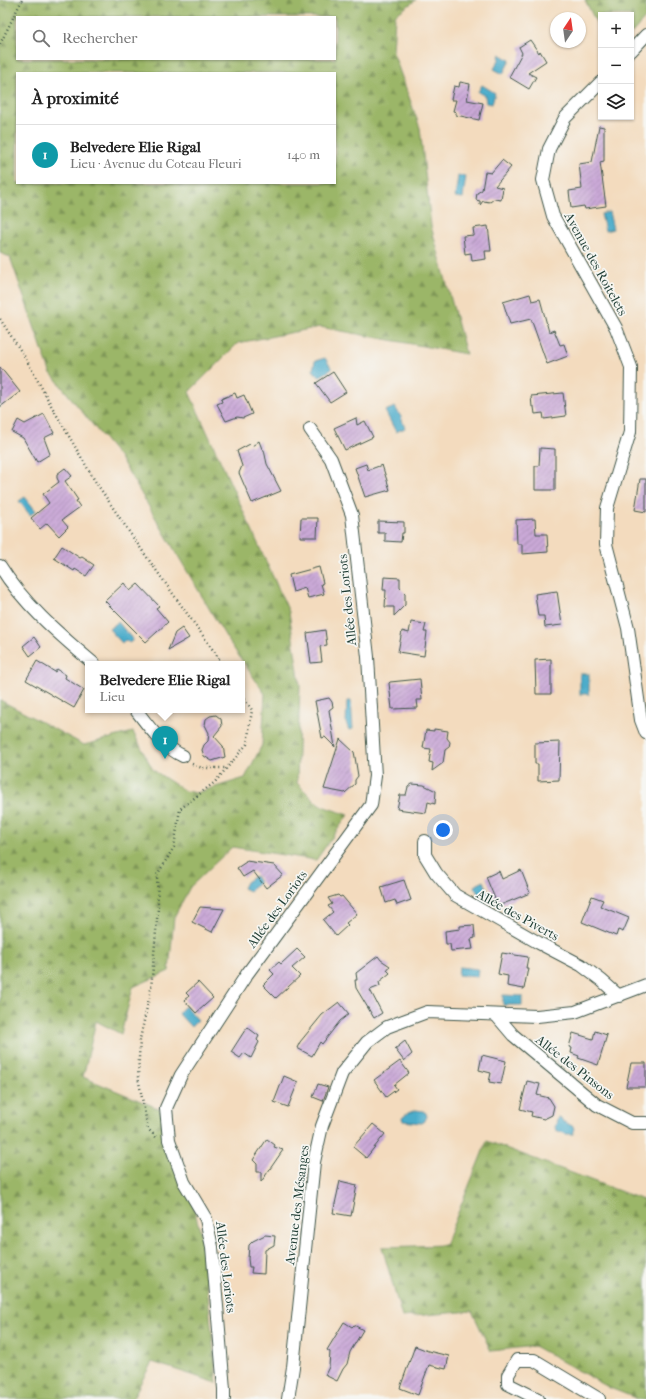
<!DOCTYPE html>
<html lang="fr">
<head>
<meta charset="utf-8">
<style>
  :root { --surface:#fff; --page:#f6f6f6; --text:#222; --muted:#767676; --line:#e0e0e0; --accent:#d93025 }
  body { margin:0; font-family:"IM FELL French Canon",serif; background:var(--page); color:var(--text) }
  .controls { position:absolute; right:12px; top:12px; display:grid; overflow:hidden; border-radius:0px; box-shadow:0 1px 3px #0004 }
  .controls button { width:36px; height:36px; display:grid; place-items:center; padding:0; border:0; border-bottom:1px solid var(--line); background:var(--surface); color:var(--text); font:20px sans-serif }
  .compass { position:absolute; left:550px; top:12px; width:36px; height:36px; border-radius:50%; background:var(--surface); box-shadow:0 1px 3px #0004; rotate:13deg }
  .you { position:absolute; left:443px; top:830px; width:14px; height:14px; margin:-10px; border:3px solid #fff; border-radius:50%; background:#1a73e8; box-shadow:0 0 0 6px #1a73e833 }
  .badge { display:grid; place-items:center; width:26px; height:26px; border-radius:50%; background:var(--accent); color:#fff; font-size:13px; font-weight:700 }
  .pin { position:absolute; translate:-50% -33px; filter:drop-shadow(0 1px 2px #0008) }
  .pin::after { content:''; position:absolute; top:21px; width:14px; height:12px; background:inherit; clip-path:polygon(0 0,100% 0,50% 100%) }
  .popup { position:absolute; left:85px; top:661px; width:160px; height:52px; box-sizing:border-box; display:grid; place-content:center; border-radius:0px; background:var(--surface); filter:drop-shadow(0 1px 3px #0005); font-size:13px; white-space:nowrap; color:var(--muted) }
  .popup b { font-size:15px; color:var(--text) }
  .popup::after { content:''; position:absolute; left:50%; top:100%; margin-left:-8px; border:8px solid transparent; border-top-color:var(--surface) }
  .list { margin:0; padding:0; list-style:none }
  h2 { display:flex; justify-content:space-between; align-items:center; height:52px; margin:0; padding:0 16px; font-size:17px }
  h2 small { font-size:13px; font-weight:400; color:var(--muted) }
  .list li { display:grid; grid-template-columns:26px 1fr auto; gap:12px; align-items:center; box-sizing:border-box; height:60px; padding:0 16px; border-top:1px solid var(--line) }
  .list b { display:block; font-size:15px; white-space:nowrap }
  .list p { margin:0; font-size:13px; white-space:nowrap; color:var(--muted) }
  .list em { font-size:13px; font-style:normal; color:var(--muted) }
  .icon { flex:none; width:22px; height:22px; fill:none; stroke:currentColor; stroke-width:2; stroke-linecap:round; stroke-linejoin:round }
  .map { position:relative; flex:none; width:646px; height:1399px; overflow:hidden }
  .search { position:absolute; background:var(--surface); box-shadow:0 1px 3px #0004; left:16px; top:16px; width:320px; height:44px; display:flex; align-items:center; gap:10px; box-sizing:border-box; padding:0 14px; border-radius:0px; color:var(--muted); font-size:15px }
  .panel { position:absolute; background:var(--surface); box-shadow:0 1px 3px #0004; left:16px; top:72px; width:320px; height:112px; border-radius:0px }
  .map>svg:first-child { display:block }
  .forest { fill:url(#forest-firs); stroke:#5d7a4e; fill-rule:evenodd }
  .water { fill:#4bacca; stroke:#35747f }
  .building { fill:url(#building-hatch) }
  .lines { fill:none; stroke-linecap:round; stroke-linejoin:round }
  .street-casing { stroke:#3f5549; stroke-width:14 }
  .path { stroke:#3f5549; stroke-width:2.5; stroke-dasharray:1 3; stroke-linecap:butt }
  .street { stroke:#fff; stroke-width:12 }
  .labels { text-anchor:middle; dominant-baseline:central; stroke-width:3.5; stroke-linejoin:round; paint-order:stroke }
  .street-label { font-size:13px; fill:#1f3d34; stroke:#f6f6f2 }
</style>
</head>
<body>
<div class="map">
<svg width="646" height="1399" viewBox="0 0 646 1399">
  <defs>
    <pattern id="forest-firs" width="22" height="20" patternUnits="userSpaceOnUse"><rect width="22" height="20" fill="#9bb668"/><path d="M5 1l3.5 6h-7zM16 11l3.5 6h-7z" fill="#7e9556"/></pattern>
    <pattern id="building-hatch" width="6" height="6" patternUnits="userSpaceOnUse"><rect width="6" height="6" fill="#caa9d7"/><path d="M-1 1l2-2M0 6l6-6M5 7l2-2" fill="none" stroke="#a38baf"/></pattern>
  </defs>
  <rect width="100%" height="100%" fill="#f6f6f2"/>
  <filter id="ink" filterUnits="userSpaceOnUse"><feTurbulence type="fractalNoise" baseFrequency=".025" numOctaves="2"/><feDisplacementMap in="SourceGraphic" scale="8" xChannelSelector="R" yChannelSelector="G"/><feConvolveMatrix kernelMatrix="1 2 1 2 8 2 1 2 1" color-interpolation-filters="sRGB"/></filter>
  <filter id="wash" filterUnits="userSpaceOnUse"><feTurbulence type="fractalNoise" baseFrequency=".012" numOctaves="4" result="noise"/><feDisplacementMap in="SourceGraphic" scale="16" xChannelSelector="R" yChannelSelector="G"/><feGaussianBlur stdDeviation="0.9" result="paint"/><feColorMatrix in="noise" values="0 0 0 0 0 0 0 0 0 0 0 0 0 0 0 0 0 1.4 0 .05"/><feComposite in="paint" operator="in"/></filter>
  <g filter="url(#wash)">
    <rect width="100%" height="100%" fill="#f3dbbe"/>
    <g class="forest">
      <path d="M0,0H416L395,15L393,52L420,128L431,226L466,354L320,327L238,343L189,392L289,612L300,685L297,783L319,805L348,815L316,860L232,847L190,887L174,917L169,971L133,987L121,1034L96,1021L83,1077L160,1109L185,1176L202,1238L217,1383L152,1362L132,1399H0V700L84,745L133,732L153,770L185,791L196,793L245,778L262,745L265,694L226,637L122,461L50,372L10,257L0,253ZM17,17H335V59H17ZM17,73H335V183H17Z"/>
      <path d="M585,0H646V17L631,34V15H601V32Z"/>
      <path d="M487,1141L646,1201V1399H638L610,1388L534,1346L491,1351L472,1311L402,1317L382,1247L445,1245Z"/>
    </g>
    <g class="water">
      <path d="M500,54L510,60L503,74L494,69L500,58L499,57Z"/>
      <path d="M482,85L495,93L492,104L486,103L485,96L478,92Z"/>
      <path d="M458,176H466L463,198L455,197Z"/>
      <path d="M609,212L613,229L605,231L601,214Z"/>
      <path d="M325,358L332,369L319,377L313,370L315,361Z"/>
      <path d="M395,407L401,417L405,428L396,432L385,411Z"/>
      <path d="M25,497L36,511L30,515L19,501Z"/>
      <path d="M118,622L133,640L129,643L126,640L122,643L109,629Z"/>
      <rect x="580" y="674" width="9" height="20"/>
      <path d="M347,701H351L353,729L349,730L346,723Z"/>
      <path d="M255,876L259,883L249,891L243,888L246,882Z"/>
      <path d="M484,881L491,899L483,903L474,886Z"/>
      <path d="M459,967L478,969L477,977L458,975Z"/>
      <path d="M503,995L522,996V1005H503Z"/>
      <path d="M185,1006L198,1020L191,1027L178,1013Z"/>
      <path d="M416,1110L423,1111L426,1113L427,1117L424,1121L421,1123L403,1121L402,1118L408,1113Z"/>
      <path d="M558,1117L561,1118C563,1124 571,1124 575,1128L573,1134H566L556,1130L555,1127Z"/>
    </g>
    <g id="blocks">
      <g class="building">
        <path d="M530,40L539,53L540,51L546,61L528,73L536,77L529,89L509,77L522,53L519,47Z"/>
        <path d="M460,82L470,84L467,100L483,103L479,120L456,115V112L453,111L456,100H451L454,86L459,87Z"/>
        <path d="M599,126L604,127V161L600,162L606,206L585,209L584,206L571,208L569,191L582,189L579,164L592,162Z"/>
        <path d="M502,160L511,167L495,186L503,188L501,200L494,199L490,202L483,201L480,205V201L476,200L477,193L482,190L485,172L491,173Z"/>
        <path d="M488,226L491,251H485L486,259L472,261L471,253L465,254L463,236L474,235L473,228Z"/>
        <path d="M530,294L532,301L540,299L549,332L554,330L560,345L564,344L568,356L547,364L531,319L510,324L503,302Z"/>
        <path d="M0,367L20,392L0,407Z"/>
        <path d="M333,372L346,392L330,402L316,383Z"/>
        <path d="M235,393L237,398L244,395L252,414L243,418L237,417L226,421L217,404L222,402L221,399Z"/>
        <path d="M563,393L566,416L544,419L543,413L535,414L534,407H532L531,396Z"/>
        <path d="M44,414L54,433L44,438L50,454L37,462L23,438L12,432L18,420L25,424Z"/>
        <path d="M356,418L357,425L365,421L373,437L345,450L334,428Z"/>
        <path d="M259,441L262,449L264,450L267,464L281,491L252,503L239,473L242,466L237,451L250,444L252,446Z"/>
        <path d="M540,448L555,449V490H535V466H539Z"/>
        <path d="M366,464L368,470L382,465L390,490L365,497L355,468Z"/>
        <path d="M65,468L72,476L65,481L78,500L76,501L80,507L62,520L68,527L59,536L47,523L40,529L31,518L49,503L43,494L59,482L57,478V474Z"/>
        <path d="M640,479H646V512L635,510Z"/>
        <path d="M301,518H318L317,537H300Z"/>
        <path d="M535,519L536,534H547L548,552L522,554V544H517L516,520Z"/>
        <path d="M378,521L404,522V533H402L401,542L385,541V533H378Z"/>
        <path d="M62,546L80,558L82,557L94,565L86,576L75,569L74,571L54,558Z"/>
        <path d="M319,567L323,583L321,584L324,594L308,598L305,588L293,592L289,575Z"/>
        <path d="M384,577L400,578V588L405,593V605L394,616V607H385L386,590H383Z"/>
        <path d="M124,583L130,591L138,584L159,606L156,608L168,622L146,642L105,601Z"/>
        <path d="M557,591L562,625L545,627L544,616H538L535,594Z"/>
        <path d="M411,622L426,624L424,632H427L424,656L398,652L402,631L409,633Z"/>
        <path d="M182,628L189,638L168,650L175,633Z"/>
        <path d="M325,630L327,645L320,646L322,662L311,663L307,633Z"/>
        <path d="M34,637L41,647L30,656L23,646Z"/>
        <path d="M551,659V694H536L535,660Z"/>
        <path d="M37,661L55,672L57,669L66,675L65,678L84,690L74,708L26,680Z"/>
        <path d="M420,679L422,700H417L418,708L392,709L389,683L390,682Z"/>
        <path d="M329,698L332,702L333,707L329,710L335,747L325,737L322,738L315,701Z"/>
        <path d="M216,715L221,719L222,726L214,736L223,746L225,757L212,761L204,756L202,750L204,745L208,741L209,733L205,725L206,719L210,716Z"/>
        <path d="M434,729L448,731L447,738L450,742L449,747L445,750L443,763L432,771L433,763L429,762L431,749L423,748L426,730L434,731Z"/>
        <path d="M340,739L354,752L355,757L358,776L355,780V784L345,793L324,789Z"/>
        <path d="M560,742L559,780L538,781V764H535V743Z"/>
        <path d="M412,784L424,785L436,791L435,804L428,802L426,813L397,809L400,795H406L408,787Z"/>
        <path d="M246,861L274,865L283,875L266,888L253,871L243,877L237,868L246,862Z"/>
        <path d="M521,870L530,893L498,906L486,877L499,871L502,879Z"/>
        <path d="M404,880L411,900L397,905L395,900L386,903L381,887Z"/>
        <path d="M338,895L340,897L342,896L357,914L346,923L348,925L336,936L323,920L333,912L328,906L332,904L328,898Z"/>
        <path d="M592,896L603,900L600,906L629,918L623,932L618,930L616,936L582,922Z"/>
        <path d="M200,907L224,909L212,932L192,922Z"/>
        <path d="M474,925L475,938L471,939L473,949L451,951L450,944H446L445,931L460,929V926Z"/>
        <path d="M297,949L305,957L292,968L300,976L276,998L263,985L274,974L270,970L279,962L281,964Z"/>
        <path d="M502,953L528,957L526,968H528L524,989L507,986L508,976L498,974Z"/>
        <path d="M378,956L381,960L390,966L387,970L390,973L379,982L380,986L370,990L382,1013L374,1018L356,988L355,980H357L356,973Z"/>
        <path d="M198,982L213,998L196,1013L184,1000L189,996L186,993Z"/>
        <path d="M339,1002L349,1014L340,1021L322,1044L320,1042L312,1056L297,1048L300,1042L322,1015Z"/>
        <path d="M247,1027L259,1036L257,1040L259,1042L251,1058L244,1053L240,1058L231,1052Z"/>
        <path d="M595,1031L607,1035L598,1065L578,1058L579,1056L571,1053L572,1048L569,1047L573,1033L593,1039Z"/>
        <path d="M405,1041L412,1054L404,1061L395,1049Z"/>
        <path d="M482,1055L506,1061L501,1084L489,1082L491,1073L479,1070Z"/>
        <path d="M400,1061L409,1073L394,1085L397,1089L386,1097L374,1080Z"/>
        <path d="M631,1063H646V1087H626Z"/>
        <path d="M284,1076L298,1082L288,1107L274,1102Z"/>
        <path d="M527,1081L540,1084L537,1095L549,1098L554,1106L552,1115L544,1119L531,1116L532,1112L520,1109Z"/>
        <path d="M318,1084L328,1087L323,1101L313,1097Z"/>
        <path d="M373,1124L385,1134L366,1158L353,1147Z"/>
        <path d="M267,1139L275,1145L274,1147L283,1150L261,1182V1172H257V1164L253,1160Z"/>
        <path d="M340,1181L357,1185L351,1216L333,1213Z"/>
        <path d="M265,1235L275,1236L274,1245L265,1250L264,1274L251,1273L252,1267H249L248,1259L249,1245L253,1241Z"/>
        <path d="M344,1322L352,1327L354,1325L363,1330L350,1352L347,1364L343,1369L337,1381L325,1375L329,1367L330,1352L327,1350Z"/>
        <path d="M415,1346L428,1351L449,1356L446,1369L429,1365L418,1395L400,1388Z"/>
      </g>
    </g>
  </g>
  <g filter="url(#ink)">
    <use href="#blocks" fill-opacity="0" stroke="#3f5549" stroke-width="1"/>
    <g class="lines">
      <g class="street-casing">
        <g id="street">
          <path d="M631,51L646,35"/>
          <path d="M601,82L565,118L549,149L543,180L553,216L616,328L631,367L630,432L607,508L606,544L628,628L641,720L646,733"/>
          <path d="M0,566C24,605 60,635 94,664"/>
          <path d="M136,710C149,727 163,747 183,756"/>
          <path d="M425,841V855L436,873L455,895L539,943L581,965L601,980L619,996"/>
          <path d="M496,1015L513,1035L597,1105L632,1123H646"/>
          <path d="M224,1399V1389L212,1247L206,1219L184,1182L169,1140L166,1108L181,1075L247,974L371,805L375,776L368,657L352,515L331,459L310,429"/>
          <path d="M288,1399L293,1367L314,1162L322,1126L342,1073L367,1042L387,1027L427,1012L537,1016L575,1012L646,985"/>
          <path d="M538,1399L508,1384V1375L517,1360H534L599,1399"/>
        </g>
      </g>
      <g class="path">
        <path d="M0,44L22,0"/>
        <path d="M0,319L26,359L52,407L95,481L134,539L223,664"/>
        <path d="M192,764L202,768H226"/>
        <path d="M156,1137L148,1129L138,1077L140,1039L151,989L158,908L157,875L174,847L180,809L215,782L247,744L252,710L242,695"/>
      </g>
      <use href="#street" class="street"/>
    </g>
  </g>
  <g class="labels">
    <g class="street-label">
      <text transform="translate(596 264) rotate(61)">Avenue des Roitelets</text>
      <text transform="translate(347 600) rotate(-96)">Allée des Loriots</text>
      <text transform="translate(277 909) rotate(-54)">Allée des Loriots</text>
      <text transform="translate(518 915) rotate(29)">Allée des Piverts</text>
      <text transform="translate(575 1067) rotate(38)">Allée des Pinsons</text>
      <text transform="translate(297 1205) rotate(-83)">Avenue des Mésanges</text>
      <text transform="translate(226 1267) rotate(83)">Allée des Loriots</text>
    </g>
  </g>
</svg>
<div class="controls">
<button>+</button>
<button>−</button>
<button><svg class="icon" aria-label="layers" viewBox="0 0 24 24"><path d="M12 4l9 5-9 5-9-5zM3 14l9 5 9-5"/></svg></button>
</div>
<svg class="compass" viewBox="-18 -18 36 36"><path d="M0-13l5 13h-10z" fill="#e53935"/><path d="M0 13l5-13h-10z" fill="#767676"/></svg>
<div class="you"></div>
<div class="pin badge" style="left:165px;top:759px;background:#0f9aa8">1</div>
<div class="popup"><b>Belvedere Elie Rigal</b>Lieu</div>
<div class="search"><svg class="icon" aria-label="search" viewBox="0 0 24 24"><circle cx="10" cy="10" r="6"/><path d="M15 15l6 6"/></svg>Rechercher</div>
<section class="panel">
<h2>À proximité<small></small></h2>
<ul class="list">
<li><span class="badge" style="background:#0f9aa8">1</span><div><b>Belvedere Elie Rigal</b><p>Lieu · Avenue du Coteau Fleuri</p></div><em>140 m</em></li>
</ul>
</section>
</div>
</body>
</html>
